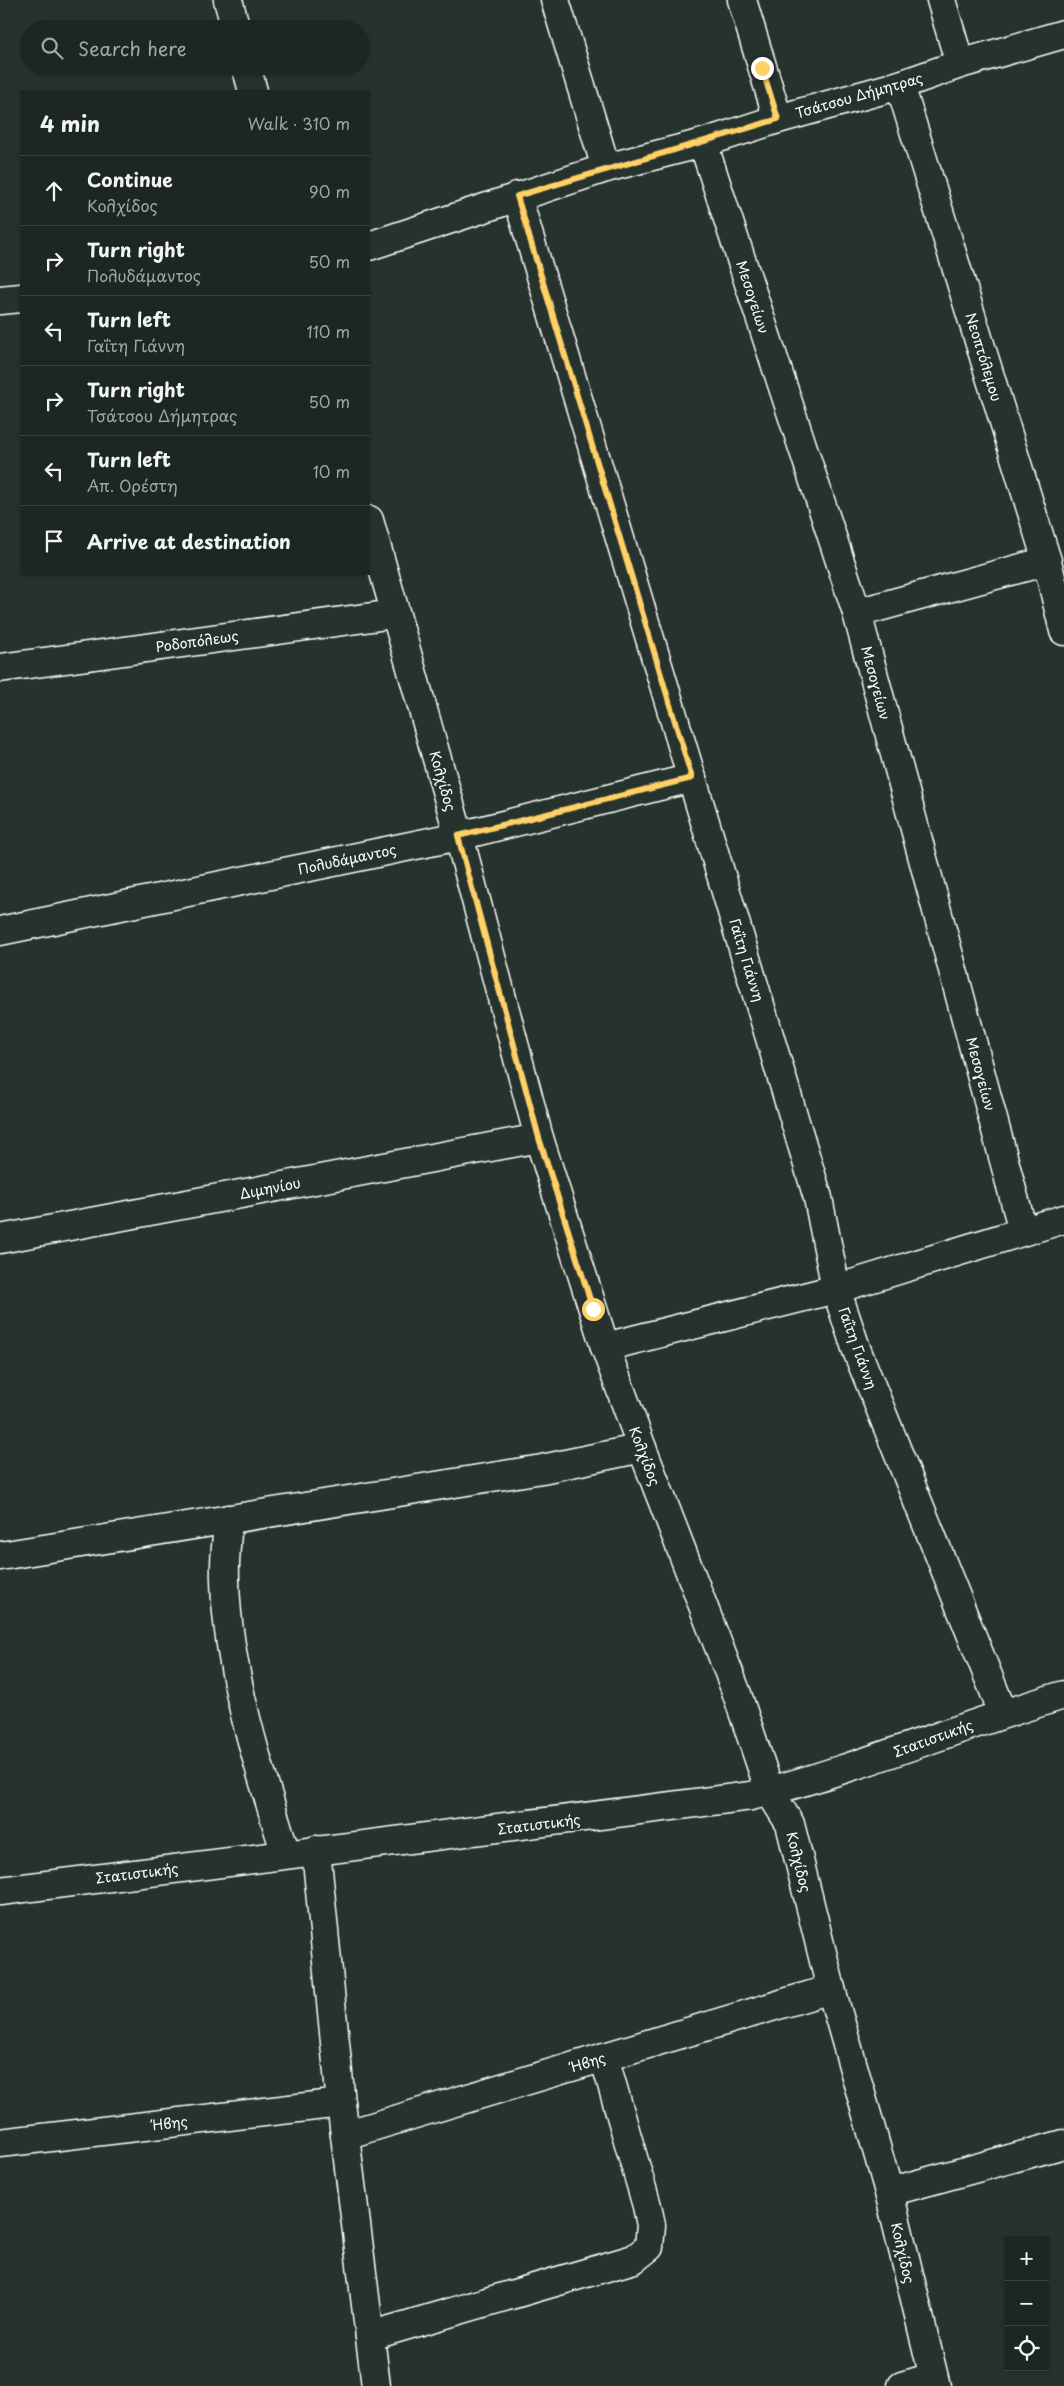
<!DOCTYPE html>
<html lang="en">
<head>
<meta charset="utf-8">
<style>
  :root { --surface:#1c2622; --page:#252e2a; --text:#f1f3f6; --muted:#a0a5a5; --line:#3a4340 }
  body { margin:0; font-family:"Playpen Sans",sans-serif; background:var(--page); color:var(--text) }
  .controls { position:absolute; right:15px; bottom:15px; display:grid; overflow:hidden; border-radius:0px; box-shadow:0 1px 4px #0004 }
  .controls button { width:45px; height:45px; display:grid; place-items:center; padding:0; border:0; border-bottom:1px solid var(--line); background:var(--surface); color:var(--text); font:25px sans-serif }
  .stop { position:absolute; width:15px; height:15px; margin:-11px; border:4px solid #ffd166; border-radius:50%; background:#fff }
  .stop.end { background:#ffd166; border-color:#fff; box-shadow:0 1px 5px #0008 }
  .list { margin:0; padding:0; list-style:none }
  h2 { display:flex; justify-content:space-between; align-items:center; height:65px; margin:0; padding:0 20px; font-size:21px }
  h2 small { font-size:16px; font-weight:400; color:var(--muted) }
  .list li { display:grid; grid-template-columns:32px 1fr auto; gap:15px; align-items:center; box-sizing:border-box; height:70px; padding:0 20px; border-top:1px solid var(--line) }
  .list b { display:block; font-size:19px; white-space:nowrap }
  .list p { margin:0; font-size:16px; white-space:nowrap; color:var(--muted) }
  .list em { font-size:16px; font-style:normal; color:var(--muted) }
  .icon { flex:none; width:28px; height:28px; fill:none; stroke:currentColor; stroke-width:2; stroke-linecap:round; stroke-linejoin:round }
  .map { position:relative; flex:none; width:1064px; height:2386px; overflow:hidden }
  .search { position:absolute; background:var(--surface); box-shadow:0 1px 4px #0004; left:20px; top:20px; width:350px; height:55px; display:flex; align-items:center; gap:12px; box-sizing:border-box; padding:0 18px; border-radius:28px; color:var(--muted); font-size:19px }
  .panel { position:absolute; background:var(--surface); box-shadow:0 1px 4px #0004; left:20px; top:90px; width:350px; height:485px; border-radius:0px }
  .map>svg:first-child { display:block }
  .lines { fill:none; stroke-linecap:round; stroke-linejoin:round }
  .street-casing { stroke:#fff; stroke-width:31 }
  .street { stroke:#26332d; stroke-width:28 }
  .route { stroke:#ffd166; stroke-width:6 }
  .labels { text-anchor:middle; dominant-baseline:central; stroke-width:4; stroke-linejoin:round; paint-order:stroke }
  .street-label { font-size:14px; fill:#fff; stroke:#26332d }
</style>
</head>
<body>
<div class="map">
<svg width="1064" height="2386" viewBox="0 0 1064 2386">
  <rect width="100%" height="100%" fill="#26332d"/>
  <filter id="ink" filterUnits="userSpaceOnUse"><feTurbulence type="fractalNoise" baseFrequency=".02" numOctaves="2"/><feDisplacementMap in="SourceGraphic" scale="10" xChannelSelector="R" yChannelSelector="G"/><feConvolveMatrix kernelMatrix="1 2 1 2 8 2 1 2 1" color-interpolation-filters="sRGB"/></filter>
  <g filter="url(#ink)">
    <g class="lines">
      <g class="street-casing">
        <g id="street">
          <path d="M228,0L236,29"/>
          <path d="M555,0L606,168"/>
          <path d="M742,0L778,119"/>
          <path d="M941,0L960,64"/>
          <path d="M246,66L253,91"/>
          <path d="M900,85L1047,561L1064,631"/>
          <path d="M703,143L857,613L1023,1231"/>
          <path d="M517,196L818,1198L836,1289L857,1351L1003,1713"/>
          <path d="M369,246L606,168L703,143L778,119L900,85L960,64L1064,34"/>
          <path d="M0,300L21,298"/>
          <path d="M369,520L459,836L539,1138L605,1347L642,1448L736,1691L770,1792L790,1824L831,1989L889,2192L936,2386"/>
          <path d="M857,613L1047,561"/>
          <path d="M0,668L394,614"/>
          <path d="M0,931L459,836L692,778"/>
          <path d="M0,1239L539,1138"/>
          <path d="M605,1347L836,1289L1064,1219"/>
          <path d="M228,1519C227,1539 224,1560 225,1580C227,1670 259,1769 286,1854"/>
          <path d="M0,1556L542,1469L642,1448"/>
          <path d="M316,1850L341,2103L376,2386"/>
          <path d="M0,1891L751,1796C858,1769 959,1726 1064,1695"/>
          <path d="M345,2135L831,1989"/>
          <path d="M0,2143L341,2103"/>
          <path d="M889,2192L1064,2144"/>
          <path d="M370,2336L634,2259L649,2247L651,2225L647,2206L604,2057"/>
          <path d="M902,2386L933,2377"/>
        </g>
      </g>
      <use href="#street" class="street"/>
    </g>
  </g>
  <g class="lines" filter="url(#ink)">
    <path class="route" d="M593,1309L539,1138L458,836L692,778L517,196C604,170 691,146 778,119L762,68"/>
  </g>
  <g class="labels">
    <g class="street-label">
      <text transform="translate(859 95) rotate(-16)">Τσάτσου Δήμητρας</text>
      <text transform="translate(753 297) rotate(72)">Μεσογείων</text>
      <text transform="translate(984 357) rotate(73)">Νεοπτόλεμου</text>
      <text transform="translate(197 641) rotate(-8)">Ροδοπόλεως</text>
      <text transform="translate(876 683) rotate(75)">Μεσογείων</text>
      <text transform="translate(443 781) rotate(74)">Κολχίδος</text>
      <text transform="translate(347 859) rotate(-12)">Πολυδάμαντος</text>
      <text transform="translate(747 960) rotate(73)">Γαΐτη Γιάννη</text>
      <text transform="translate(981 1074) rotate(75)">Μεσογείων</text>
      <text transform="translate(270 1188) rotate(-11)">Διμηνίου</text>
      <text transform="translate(858 1348) rotate(70)">Γαΐτη Γιάννη</text>
      <text transform="translate(645 1456) rotate(69)">Κολχίδος</text>
      <text transform="translate(933 1738) rotate(-20)">Στατιστικής</text>
      <text transform="translate(539 1824) rotate(-7)">Στατιστικής</text>
      <text transform="translate(799 1862) rotate(76)">Κολχίδος</text>
      <text transform="translate(137 1873) rotate(-7)">Στατιστικής</text>
      <text transform="translate(588 2062) rotate(-17)">Ήβης</text>
      <text transform="translate(170 2123) rotate(-7)">Ήβης</text>
      <text transform="translate(903 2253) rotate(77)">Κολχίδος</text>
    </g>
  </g>
</svg>
<div class="controls">
<button>+</button>
<button>−</button>
<button><svg class="icon" aria-label="locate" viewBox="0 0 24 24"><circle cx="12" cy="12" r="6"/><path d="M12 2v4M12 18v4M2 12h4M18 12h4"/></svg></button>
</div>
<div class="stop" style="left:593px;top:1309px"></div>
<div class="stop end" style="left:762px;top:68px"></div>
<div class="search"><svg class="icon" aria-label="search" viewBox="0 0 24 24"><circle cx="10" cy="10" r="6"/><path d="M15 15l6 6"/></svg>Search here</div>
<section class="panel">
<h2>4 min<small>Walk · 310 m</small></h2>
<ul class="list">
<li><svg class="icon" aria-label="ahead" viewBox="0 0 24 24"><path d="M12 20V5M6 11l6-6 6 6"/></svg><div><b>Continue</b><p>Κολχίδος</p></div><em>90 m</em></li>
<li><svg class="icon" aria-label="right" viewBox="0 0 24 24"><path d="M7 20v-9h11M14 6l5 5-5 5"/></svg><div><b>Turn right</b><p>Πολυδάμαντος</p></div><em>50 m</em></li>
<li><svg class="icon" aria-label="left" viewBox="0 0 24 24"><path d="M17 20v-9H6M10 6l-5 5 5 5"/></svg><div><b>Turn left</b><p>Γαΐτη Γιάννη</p></div><em>110 m</em></li>
<li><svg class="icon" aria-label="right" viewBox="0 0 24 24"><path d="M7 20v-9h11M14 6l5 5-5 5"/></svg><div><b>Turn right</b><p>Τσάτσου Δήμητρας</p></div><em>50 m</em></li>
<li><svg class="icon" aria-label="left" viewBox="0 0 24 24"><path d="M17 20v-9H6M10 6l-5 5 5 5"/></svg><div><b>Turn left</b><p>Απ. Ορέστη</p></div><em>10 m</em></li>
<li><svg class="icon" aria-label="arrive" viewBox="0 0 24 24"><path d="M6 21V4h12l-3 4 3 4H6"/></svg><div><b>Arrive at destination</b></div></li>
</ul>
</section>
</div>
</body>
</html>
